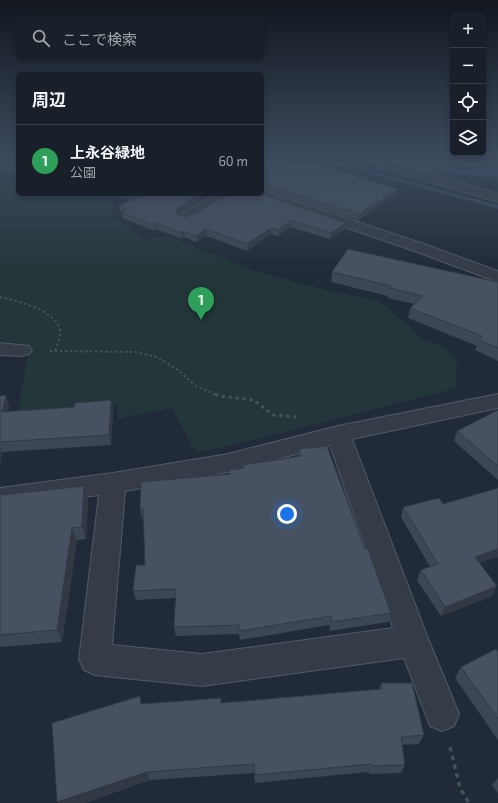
<!DOCTYPE html>
<html lang="ja">
<head>
<meta charset="utf-8">
<style>
  :root { --surface:#19202a; --page:#222832; --text:#f1f3f6; --muted:#9fa3a8; --line:#373e47; --accent:#84aef5 }
  body { margin:0; font-family:"Exo 2","Noto Sans JP",sans-serif; background:var(--page); color:var(--text) }
  .controls { position:absolute; right:12px; top:12px; display:grid; overflow:hidden; border-radius:6px; box-shadow:0 2px 6px #0003 }
  .controls button { width:36px; height:36px; display:grid; place-items:center; padding:0; border:0; border-bottom:1px solid var(--line); background:var(--surface); color:var(--text); font:20px sans-serif }
  .you { position:absolute; left:287px; top:514px; width:14px; height:14px; margin:-10px; border:3px solid #fff; border-radius:50%; background:#1a73e8; box-shadow:0 0 0 6px #1a73e833 }
  .badge { display:grid; place-items:center; width:26px; height:26px; border-radius:50%; background:var(--accent); color:#fff; font-size:13px; font-weight:700 }
  .pin { position:absolute; translate:-50% -33px; filter:drop-shadow(0 1px 2px #0008) }
  .pin::after { content:''; position:absolute; top:21px; width:14px; height:12px; background:inherit; clip-path:polygon(0 0,100% 0,50% 100%) }
  .list { margin:0; padding:0; list-style:none }
  h2 { display:flex; justify-content:space-between; align-items:center; height:52px; margin:0; padding:0 16px; font-size:17px }
  h2 small { font-size:13px; font-weight:400; color:var(--muted) }
  .list li { display:grid; grid-template-columns:26px 1fr auto; gap:12px; align-items:center; box-sizing:border-box; height:72px; padding:0 16px; border-top:1px solid var(--line) }
  .list b { display:block; font-size:15px; white-space:nowrap }
  .list p { margin:0; font-size:13px; white-space:nowrap; color:var(--muted) }
  .list em { font-size:13px; font-style:normal; color:var(--muted) }
  .icon { flex:none; width:22px; height:22px; fill:none; stroke:currentColor; stroke-width:2; stroke-linecap:round; stroke-linejoin:round }
  .map { position:relative; flex:none; width:498px; height:803px; overflow:hidden }
  .search { position:absolute; background:var(--surface); box-shadow:0 2px 6px #0003; left:16px; top:16px; width:248px; height:44px; display:flex; align-items:center; gap:10px; box-sizing:border-box; padding:0 14px; border-radius:6px; color:var(--muted); font-size:15px }
  .panel { position:absolute; background:var(--surface); box-shadow:0 2px 6px #0003; left:16px; top:72px; width:248px; height:124px; border-radius:6px }
  .map>svg:first-child { display:block }
  .green { fill:#233639 }
  .lines { fill:none; stroke-linecap:round; stroke-linejoin:round }
  .stream { fill:#35465f; fill-rule:evenodd }
  .river { fill:#35465f; fill-rule:evenodd }
  .minor-casing { stroke:#525a66; stroke-width:2 }
  .path-far3 { stroke:#415356; stroke-width:1.5; stroke-dasharray:2 2; stroke-linecap:butt }
  .path-far2 { stroke:#415356; stroke-width:2; stroke-dasharray:2.5 2.5; stroke-linecap:butt }
  .path-far1 { stroke:#415356; stroke-width:3; stroke-dasharray:3.5 3.5; stroke-linecap:butt }
  .path { stroke:#415356; stroke-width:3.5; stroke-dasharray:4.5 4.5; stroke-linecap:butt }
  .minor { fill:#353c48; fill-rule:evenodd }
  .wall { fill:#3d4654 }
  .shaded-wall { fill:#323945 }
  .building { fill:#475162; stroke:#323945 }
</style>
</head>
<body>
<div class="map">
<svg width="498" height="803" viewBox="0 0 498 803">
  <rect width="100%" height="100%" fill="#212a38"/>
  <path class="green" d="M18,185V194H87L111,200L114,216L144,239L168,236L254,271L327,290L380,301L423,339L441,346L457,359L456,388L274,435L196,453L172,408L118,419V404L17,417L29,346L0,341V186Z"/>
  <g class="lines">
    <path class="stream" d="M312,158H322L498,205V209Z"/>
    <path class="river" d="M362,158H498V178L379,168L367,165Z"/>
    <g class="minor-casing">
      <g id="minor">
        <path d="M356,158H376L498,194V202L358,161Z"/>
        <path d="M0,161L18,165V173L0,169Z"/>
        <path d="M262,190L421,243L498,271V282L409,249L257,197L255,194H262Z"/>
        <path d="M216,194H233L231,197L190,221L185,222L180,221L178,218L180,215Z"/>
        <path d="M0,343L29,346L32,350L29,354L22,356L0,355Z"/>
        <path d="M498,394V408L352,439L429,641L459,714L454,726L442,731L430,726L404,658L202,686L95,675L84,670L79,659L99,495L0,508V488L113,473L228,454L338,426ZM330,445L393,628L202,654L112,645L125,491L228,472Z"/>
      </g>
    </g>
    <g class="path-far3">
      <path d="M467,158L498,160"/>
      <path d="M288,161L341,166"/>
    </g>
    <g class="path-far2">
      <path d="M0,297C17,301 56,310 60,330C61,337 57,345 55,351"/>
      <path d="M50,351L136,352L157,357L178,370L196,386L217,395"/>
    </g>
    <path class="path-far1" d="M215,394L220,396L254,400L273,415L297,417"/>
    <path class="path" d="M450,747L460,788L469,803"/>
    <use href="#minor" class="minor"/>
  </g>
  <g class="wall">
    <path d="M262,158L397,195L358,220L262,189Z"/>
    <path d="M102,194H213L179,214L178,215L179,216H190L229,194L345,229L330,239L290,227L278,236L271,234L247,251L207,236L196,242L184,237L182,239L156,229L154,231L122,218L121,212H120L119,206L130,200Z"/>
    <path d="M332,272L498,282V361L475,350L477,346L408,318L410,308L414,304L388,298V296L331,282Z"/>
    <path d="M0,396L9,405L8,411L74,407L111,400L113,409L111,445L2,452L0,464Z"/>
    <path d="M498,410V480L454,441L457,431Z"/>
    <path d="M299,449L365,549L391,613L388,622L330,631L329,625L240,640L239,634L176,636L174,627L176,598L136,600L133,591L145,565L144,519H142L140,509L229,475V470L243,468V465L298,457Z"/>
    <path d="M0,495L88,499L86,539L77,540L62,642L0,647Z"/>
    <path d="M403,507L480,563L492,596L441,616L417,580L421,570L430,567L401,517Z"/>
    <path d="M498,652V740L455,678L461,667Z"/>
    <path d="M381,683L424,735L419,744L402,745L405,765L401,773L369,774V772L255,783L254,773L150,780L84,803H58L142,704L221,703L379,689Z"/>
    <path d="M498,778V793L492,785Z"/>
  </g>
  <g class="shaded-wall">
    <path d="M398,189L397,195L358,220L359,214Z"/>
    <path d="M202,194H213L179,214L177,217L176,211L179,207Z"/>
    <path d="M291,220L290,227L278,236V230Z"/>
    <path d="M156,223V229L154,231L153,225Z"/>
    <path d="M346,223L345,229L330,239V233Z"/>
    <path d="M271,228V234L247,251V244Z"/>
    <path d="M206,229L207,236L196,242V236Z"/>
    <path d="M184,231V237L182,239L181,233Z"/>
    <path d="M6,395L9,405L6,422L2,412Z"/>
    <path d="M111,400L113,409L111,445L109,435Z"/>
    <path d="M0,447L2,452L0,464Z"/>
    <path d="M84,486L88,499L86,539L82,527Z"/>
    <path d="M72,528L77,540L62,642L57,630Z"/>
    <path d="M498,549V557L470,566L475,557Z"/>
    <path d="M497,586L492,596L441,616L445,607Z"/>
    <path d="M147,772L150,780L84,803H58L57,802Z"/>
  </g>
  <g class="building">
    <path d="M262,158H270L285,161L319,165L398,189L359,214L262,183Z"/>
    <path d="M129,194H202L179,207L176,211L179,216H190L229,194H261L346,223L330,233L291,220L278,230L271,228L247,244L206,229L196,236L184,231L181,233L156,223L153,225L121,212L127,209L119,206L139,196Z"/>
    <path d="M348,249L498,282V348L479,340L482,336L410,308L423,296L390,288L391,286L332,272Z"/>
    <path d="M6,395L2,412L74,407L75,403L111,400L109,435L0,442V396Z"/>
    <path d="M498,410V466L457,431Z"/>
    <path d="M327,446L365,549H368L391,613L332,622L331,616L240,631L239,625L174,627L176,589L133,591L136,565H145L143,509H140L141,482L230,474L229,470L244,468L243,465L301,456L299,449Z"/>
    <path d="M84,486L82,527L72,528L57,630L0,635V495Z"/>
    <path d="M498,488V549L475,557L497,586L445,607L421,570L438,564L403,507L439,498L443,504Z"/>
    <path d="M496,649L498,652V719L461,667Z"/>
    <path d="M381,683H412L424,735L401,737L405,765L373,766L372,764L255,775L254,764L147,772L57,802L52,723L140,696L141,704L221,698V703L382,689Z"/>
  </g>
  <linearGradient id="sky" x2="0" y2="1"><stop stop-color="#12171f"/><stop offset="0.58" stop-color="#3d4a5e"/><stop offset="1" stop-color="#3d4a5e" stop-opacity="0"/></linearGradient>
  <rect width="498" height="271" fill="url(#sky)"/>
</svg>
<div class="controls">
<button>+</button>
<button>−</button>
<button><svg class="icon" aria-label="locate" viewBox="0 0 24 24"><circle cx="12" cy="12" r="6"/><path d="M12 2v4M12 18v4M2 12h4M18 12h4"/></svg></button>
<button><svg class="icon" aria-label="layers" viewBox="0 0 24 24"><path d="M12 4l9 5-9 5-9-5zM3 14l9 5 9-5"/></svg></button>
</div>
<div class="you"></div>
<div class="pin badge" style="left:201px;top:320px;background:#2e9e5b">1</div>
<div class="search"><svg class="icon" aria-label="search" viewBox="0 0 24 24"><circle cx="10" cy="10" r="6"/><path d="M15 15l6 6"/></svg>ここで検索</div>
<section class="panel">
<h2>周辺<small></small></h2>
<ul class="list">
<li><span class="badge" style="background:#2e9e5b">1</span><div><b>上永谷緑地</b><p>公園</p></div><em>60 m</em></li>
</ul>
</section>
</div>
</body>
</html>
